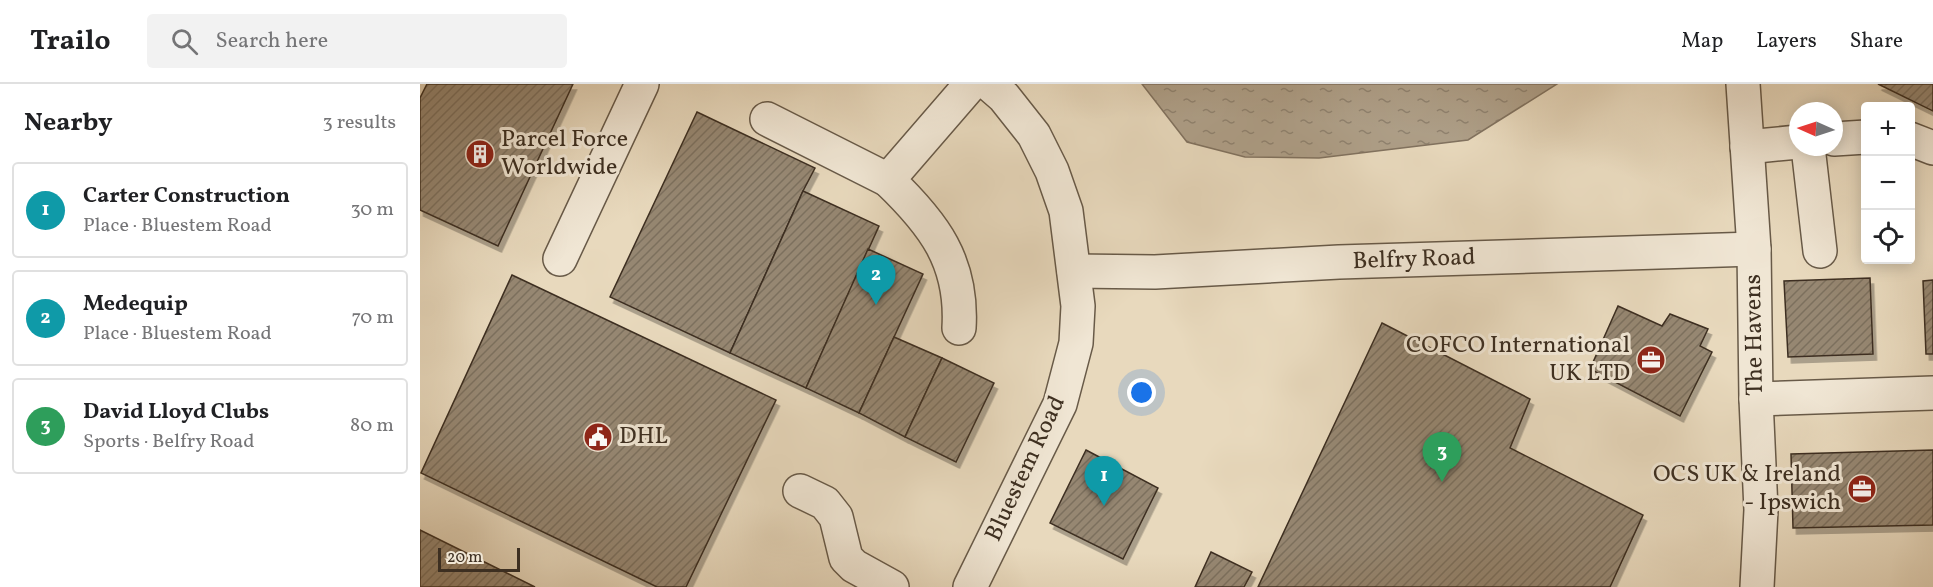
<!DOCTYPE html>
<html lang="en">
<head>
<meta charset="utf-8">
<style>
  :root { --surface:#fff; --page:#f2f2f2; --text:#202124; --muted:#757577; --line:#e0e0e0; --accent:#8f2418 }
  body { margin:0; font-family:Vollkorn,serif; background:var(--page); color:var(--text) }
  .controls { position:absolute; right:18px; top:18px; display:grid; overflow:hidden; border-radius:6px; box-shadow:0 3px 15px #0003 }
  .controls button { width:54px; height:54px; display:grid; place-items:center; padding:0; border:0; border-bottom:2px solid var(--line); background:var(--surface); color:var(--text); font:30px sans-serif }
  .compass { position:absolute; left:1369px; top:18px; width:54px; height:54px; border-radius:50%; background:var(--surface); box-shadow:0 3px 15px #0003; rotate:273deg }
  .scale { position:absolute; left:18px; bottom:15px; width:82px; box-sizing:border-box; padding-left:6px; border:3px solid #3d2f21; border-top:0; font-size:16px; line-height:21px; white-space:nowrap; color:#3d2f21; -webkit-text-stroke:4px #f0e6d4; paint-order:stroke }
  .you { position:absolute; left:722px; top:309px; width:21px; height:21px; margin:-15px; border:4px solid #fff; border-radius:50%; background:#1a73e8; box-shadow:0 0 0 9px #1a73e833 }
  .badge { display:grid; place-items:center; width:39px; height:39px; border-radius:50%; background:var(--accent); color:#fff; font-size:20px; font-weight:700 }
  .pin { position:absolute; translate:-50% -50px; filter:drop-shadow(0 2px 3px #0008) }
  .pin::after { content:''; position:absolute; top:32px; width:21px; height:18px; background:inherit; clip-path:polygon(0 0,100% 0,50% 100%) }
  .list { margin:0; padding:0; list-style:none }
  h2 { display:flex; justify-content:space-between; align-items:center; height:78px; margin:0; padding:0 24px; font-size:26px }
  h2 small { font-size:20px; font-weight:400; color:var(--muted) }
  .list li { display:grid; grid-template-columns:39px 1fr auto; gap:18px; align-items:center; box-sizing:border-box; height:96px; margin:0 12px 12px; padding:0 12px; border:2px solid var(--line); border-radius:6px }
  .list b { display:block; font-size:22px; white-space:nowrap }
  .list p { margin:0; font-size:20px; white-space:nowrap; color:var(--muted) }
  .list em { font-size:20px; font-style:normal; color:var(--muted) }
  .icon { flex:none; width:33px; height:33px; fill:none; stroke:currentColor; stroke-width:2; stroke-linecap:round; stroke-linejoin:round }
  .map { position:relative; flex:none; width:1513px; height:503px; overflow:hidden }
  header { display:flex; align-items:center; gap:36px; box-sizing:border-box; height:84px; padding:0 30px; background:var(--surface); border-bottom:2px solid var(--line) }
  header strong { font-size:28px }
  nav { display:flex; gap:33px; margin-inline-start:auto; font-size:21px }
  .search { width:420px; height:54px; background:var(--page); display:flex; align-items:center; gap:15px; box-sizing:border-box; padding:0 21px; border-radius:6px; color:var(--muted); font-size:22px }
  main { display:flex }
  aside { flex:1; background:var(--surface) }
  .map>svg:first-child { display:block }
  .water { fill:url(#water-ripples); stroke:#81725f; stroke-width:1.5 }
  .building { fill:url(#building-hatch); stroke:#3d2f21; stroke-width:1.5; filter:url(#shadow) }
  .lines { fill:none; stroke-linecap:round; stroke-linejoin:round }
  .minor-casing { stroke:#685a48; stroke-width:36 }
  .minor { stroke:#f0e6d4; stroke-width:33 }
  .labels { text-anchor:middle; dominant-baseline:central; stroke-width:6; stroke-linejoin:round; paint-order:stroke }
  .poi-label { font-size:24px; fill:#3d2f21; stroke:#f0e6d4; text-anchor:start }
  .street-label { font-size:24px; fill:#3d2f21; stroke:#f0e6d4 }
</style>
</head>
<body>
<header>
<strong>Trailo</strong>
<div class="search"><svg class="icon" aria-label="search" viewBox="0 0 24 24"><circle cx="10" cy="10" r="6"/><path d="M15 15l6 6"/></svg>Search here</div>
<nav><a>Map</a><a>Layers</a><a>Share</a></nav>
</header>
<main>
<aside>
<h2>Nearby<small>3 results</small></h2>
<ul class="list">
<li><span class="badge" style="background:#0f9aa8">1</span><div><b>Carter Construction</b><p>Place · Bluestem Road</p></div><em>30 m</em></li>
<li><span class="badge" style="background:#0f9aa8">2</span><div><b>Medequip</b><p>Place · Bluestem Road</p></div><em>70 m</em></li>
<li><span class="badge" style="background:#2e9e5b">3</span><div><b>David Lloyd Clubs</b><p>Sports · Belfry Road</p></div><em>80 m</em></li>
</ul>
</aside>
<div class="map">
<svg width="1513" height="503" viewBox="0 0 1513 503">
  <defs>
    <pattern id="water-ripples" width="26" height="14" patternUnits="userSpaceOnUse" patternTransform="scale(1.5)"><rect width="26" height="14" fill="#ae9f88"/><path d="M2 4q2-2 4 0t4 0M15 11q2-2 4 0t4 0" fill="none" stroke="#8f826f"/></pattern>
    <pattern id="building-hatch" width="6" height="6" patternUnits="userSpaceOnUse" patternTransform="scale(1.5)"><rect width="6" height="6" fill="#968772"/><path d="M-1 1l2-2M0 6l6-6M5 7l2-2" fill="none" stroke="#7c6f5d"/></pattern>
    <filter id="shadow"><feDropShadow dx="3.5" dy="6" stdDeviation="0" flood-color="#0004"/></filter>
  </defs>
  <rect width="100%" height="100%" fill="#e8d9bd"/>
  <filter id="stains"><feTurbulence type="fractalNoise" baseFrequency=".00333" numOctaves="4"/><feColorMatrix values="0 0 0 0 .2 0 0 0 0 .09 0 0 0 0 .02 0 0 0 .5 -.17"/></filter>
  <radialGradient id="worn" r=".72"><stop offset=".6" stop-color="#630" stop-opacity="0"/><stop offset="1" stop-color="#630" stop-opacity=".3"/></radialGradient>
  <path class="water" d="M722,0H1137L1048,56L899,74L825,73L767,58Z"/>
  <g class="building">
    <path d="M7,0H153L78,162L0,126V14Z"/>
    <path d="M1458,0H1513V27Z"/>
    <path d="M277,28L395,84L383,107L310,269L190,213Z"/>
    <path d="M383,107L459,142L386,304L310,269Z"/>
    <path d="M448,165L503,190L439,329L386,304Z"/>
    <path d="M92,191L356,316L266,503H237L1,389Z"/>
    <path d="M1450,194L1453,270L1368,273L1364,197Z"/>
    <path d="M1513,196V270H1506L1503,197Z"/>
    <path d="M1198,222L1242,242L1250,230L1288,245L1280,262L1292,268L1260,332L1170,285Z"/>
    <path d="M962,239L1110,315L1090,364L1223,431L1190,503H838Z"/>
    <path d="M474,253L522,274L485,353L439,329Z"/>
    <path d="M522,274L574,299L536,378L485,353Z"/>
    <path d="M666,366L738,404L703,475L630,439Z"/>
    <path d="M1513,366V441L1373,444L1371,370Z"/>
    <path d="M0,446L115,503H0Z"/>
    <path d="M791,468L832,488L824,503H775Z"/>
  </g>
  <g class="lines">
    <g class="minor-casing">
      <g id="minor">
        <path d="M1323,0L1334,165L1336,315L1341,426L1337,503"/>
        <path d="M347,35L468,96"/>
        <path d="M1414,55L1446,53"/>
        <path d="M1490,55L1513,64"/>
        <path d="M1327,63L1378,58"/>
        <path d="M1388,63L1400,167"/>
        <path d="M140,175L222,0"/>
        <path d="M654,187L735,188L919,178L1334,165"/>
        <path d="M539,244C543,178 514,140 468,96L551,0"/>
        <path d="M1336,315L1513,309"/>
        <path d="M380,407L405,419L416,433L426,474L434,482L472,503"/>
        <path d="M550,503L640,320L656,259L658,222L646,127L632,87L614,51L584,13L569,0"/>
      </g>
    </g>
    <use href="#minor" class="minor"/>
  </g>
  <defs>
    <g id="building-disc" transform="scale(1.5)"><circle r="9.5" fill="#8f2418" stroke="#f0e6d4"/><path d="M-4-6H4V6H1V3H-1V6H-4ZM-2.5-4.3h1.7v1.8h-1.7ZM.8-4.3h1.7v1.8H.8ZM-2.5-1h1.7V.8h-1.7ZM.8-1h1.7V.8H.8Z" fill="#fff"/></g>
    <g id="office-disc" transform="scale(1.5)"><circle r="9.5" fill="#8f2418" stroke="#f0e6d4"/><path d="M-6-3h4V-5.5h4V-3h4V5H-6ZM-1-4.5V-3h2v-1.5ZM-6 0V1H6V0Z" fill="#fff"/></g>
    <g id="civic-disc" transform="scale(1.5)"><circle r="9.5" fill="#8f2418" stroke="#f0e6d4"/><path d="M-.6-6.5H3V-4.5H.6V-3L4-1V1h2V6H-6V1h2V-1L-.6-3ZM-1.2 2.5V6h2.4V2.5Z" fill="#fff"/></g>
  </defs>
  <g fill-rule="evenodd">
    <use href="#building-disc" x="60" y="70"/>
    <use href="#office-disc" x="1231" y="276"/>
    <use href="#civic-disc" x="178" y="353"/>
    <use href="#office-disc" x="1442" y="405"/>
  </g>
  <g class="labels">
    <g class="poi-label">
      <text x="81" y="56">Parcel Force<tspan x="81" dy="28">Worldwide</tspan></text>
      <text x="1210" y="262" text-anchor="end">COFCO International<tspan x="1210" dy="28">UK LTD</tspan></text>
      <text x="199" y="353">DHL</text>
      <text x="1421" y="391" text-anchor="end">OCS UK &amp; Ireland<tspan x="1421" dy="28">- Ipswich</tspan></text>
    </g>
    <g class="street-label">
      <text transform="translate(994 176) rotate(-2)">Belfry Road</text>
      <text transform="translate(1335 251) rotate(-91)">The Havens</text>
      <text transform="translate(606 385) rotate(-65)">Bluestem Road</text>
    </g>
  </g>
  <rect width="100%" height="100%" filter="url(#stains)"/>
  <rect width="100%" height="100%" fill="url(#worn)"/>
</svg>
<div class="controls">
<button>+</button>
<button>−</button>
<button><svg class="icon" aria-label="locate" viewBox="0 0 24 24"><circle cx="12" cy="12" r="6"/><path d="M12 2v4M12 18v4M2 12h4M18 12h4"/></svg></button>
</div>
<svg class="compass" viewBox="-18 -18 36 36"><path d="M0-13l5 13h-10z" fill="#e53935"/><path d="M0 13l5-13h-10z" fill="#757577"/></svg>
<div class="scale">20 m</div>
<div class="you"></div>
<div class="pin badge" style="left:684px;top:422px;background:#0f9aa8">1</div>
<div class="pin badge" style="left:456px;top:221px;background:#0f9aa8">2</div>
<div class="pin badge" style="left:1022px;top:398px;background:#2e9e5b">3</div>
</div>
</main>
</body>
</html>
